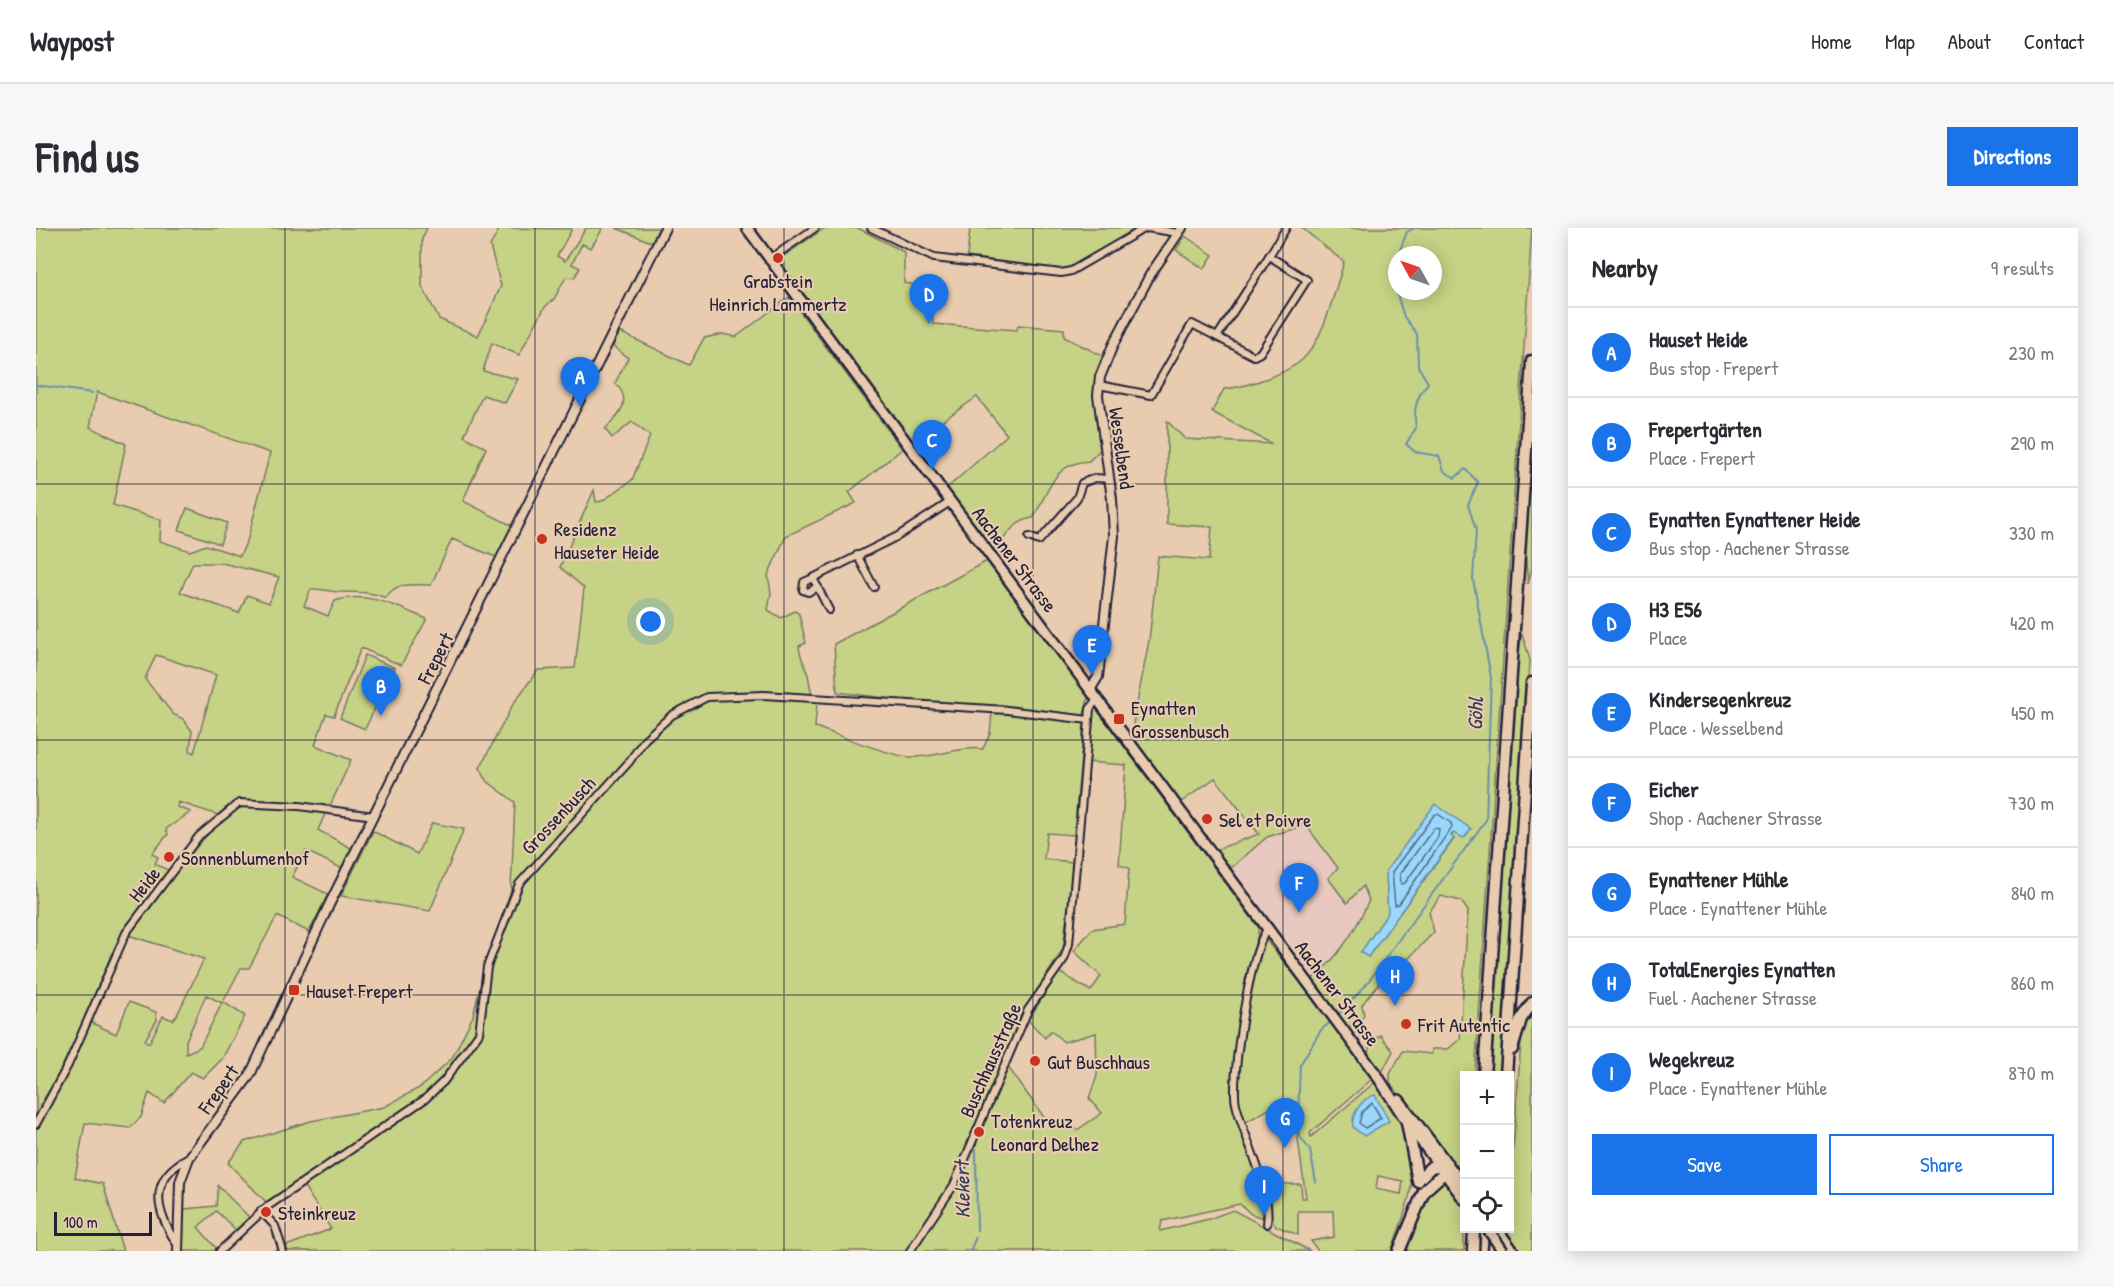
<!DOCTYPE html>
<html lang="en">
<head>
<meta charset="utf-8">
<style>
  :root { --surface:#fff; --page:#f7f7f7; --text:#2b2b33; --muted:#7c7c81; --line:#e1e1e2; --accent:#1a73e8 }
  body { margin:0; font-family:"Patrick Hand",sans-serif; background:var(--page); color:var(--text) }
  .controls { position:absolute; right:18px; bottom:18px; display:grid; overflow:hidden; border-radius:0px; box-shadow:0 3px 15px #0003 }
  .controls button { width:54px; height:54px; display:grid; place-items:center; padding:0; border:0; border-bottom:2px solid var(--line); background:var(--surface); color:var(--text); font:30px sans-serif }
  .compass { position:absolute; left:1352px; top:18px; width:54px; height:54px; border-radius:50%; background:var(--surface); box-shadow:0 3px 15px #0003; rotate:310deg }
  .scale { position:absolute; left:18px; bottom:15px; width:98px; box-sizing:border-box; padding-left:6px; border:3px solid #22223b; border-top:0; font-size:16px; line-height:21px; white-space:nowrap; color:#22223b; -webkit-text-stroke:4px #e9ccaf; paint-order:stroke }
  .you { position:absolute; left:615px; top:394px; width:21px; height:21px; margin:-15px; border:4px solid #fff; border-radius:50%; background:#1a73e8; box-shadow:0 0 0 9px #1a73e833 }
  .badge { display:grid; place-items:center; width:39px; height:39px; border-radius:50%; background:var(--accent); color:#fff; font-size:20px; font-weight:700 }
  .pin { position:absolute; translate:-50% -50px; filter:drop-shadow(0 2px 3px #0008) }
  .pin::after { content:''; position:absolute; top:32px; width:21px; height:18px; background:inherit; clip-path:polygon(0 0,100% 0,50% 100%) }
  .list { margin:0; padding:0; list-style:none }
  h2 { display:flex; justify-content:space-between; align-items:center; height:78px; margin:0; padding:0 24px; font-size:26px }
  h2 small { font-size:20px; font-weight:400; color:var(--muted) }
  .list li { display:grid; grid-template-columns:39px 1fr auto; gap:18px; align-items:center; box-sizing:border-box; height:90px; padding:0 24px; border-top:2px solid var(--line) }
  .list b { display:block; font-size:22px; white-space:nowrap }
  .list p { margin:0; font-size:20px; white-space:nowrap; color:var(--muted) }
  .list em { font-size:20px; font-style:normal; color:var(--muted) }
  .actions { display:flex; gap:12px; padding:18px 24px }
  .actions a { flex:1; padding:14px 0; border:2px solid var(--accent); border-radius:0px; text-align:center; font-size:21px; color:var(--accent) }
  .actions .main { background:var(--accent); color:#fff }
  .icon { flex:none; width:33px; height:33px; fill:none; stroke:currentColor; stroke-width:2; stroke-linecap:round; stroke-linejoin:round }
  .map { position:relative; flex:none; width:1496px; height:1023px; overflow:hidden; border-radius:0px }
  header { display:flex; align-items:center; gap:36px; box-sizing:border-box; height:84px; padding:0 30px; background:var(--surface); border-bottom:2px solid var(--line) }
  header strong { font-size:28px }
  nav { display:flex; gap:33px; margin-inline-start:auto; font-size:21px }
  .intro { display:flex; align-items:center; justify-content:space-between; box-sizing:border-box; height:144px; padding:0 36px }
  h1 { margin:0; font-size:42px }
  .button { padding:15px 27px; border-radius:0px; background:var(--accent); color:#fff; font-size:21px; font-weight:700 }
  main { display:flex; gap:36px; padding:0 36px }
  aside { flex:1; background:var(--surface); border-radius:0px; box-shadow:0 3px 15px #0003 }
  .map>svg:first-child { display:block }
  .built { fill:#e8c8bf }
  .green { fill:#c6d285; stroke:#747a60; stroke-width:1.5; fill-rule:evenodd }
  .water { fill:#99d8fb; stroke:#698fae; stroke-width:1.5 }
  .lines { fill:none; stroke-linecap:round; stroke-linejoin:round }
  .shore { stroke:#526b88; stroke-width:1.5 }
  .stream { stroke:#698fae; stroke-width:2 }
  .minor-casing { stroke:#22223b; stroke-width:10 }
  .tertiary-casing { stroke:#22223b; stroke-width:12 }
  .primary-casing { stroke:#22223b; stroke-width:14 }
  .motorway-casing { stroke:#22223b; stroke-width:15 }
  .minor { stroke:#e9ccaf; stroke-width:6 }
  .tertiary { stroke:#e9ccaf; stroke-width:8 }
  .primary { stroke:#e9ccaf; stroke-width:9 }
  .motorway { stroke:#e9ccaf; stroke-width:10 }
  .primary-bridge-casing { stroke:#22223b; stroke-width:14; stroke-linecap:butt }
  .primary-bridge { stroke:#e9ccaf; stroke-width:9 }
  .grid { fill:none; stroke:#22223b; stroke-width:1.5; stroke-opacity:0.55 }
  .poi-dot { fill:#c8321e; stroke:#e9ccaf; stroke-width:2 }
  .labels { text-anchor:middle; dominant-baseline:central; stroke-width:4.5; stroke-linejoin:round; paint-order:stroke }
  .poi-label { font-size:20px; fill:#22223b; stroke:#e9ccaf; text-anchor:start }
  .street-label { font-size:20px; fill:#22223b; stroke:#e9ccaf }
  .water-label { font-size:21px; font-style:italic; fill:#343d58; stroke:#e9ccaf }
</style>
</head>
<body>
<header>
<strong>Waypost</strong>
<nav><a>Home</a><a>Map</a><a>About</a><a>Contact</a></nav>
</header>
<div class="intro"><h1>Find us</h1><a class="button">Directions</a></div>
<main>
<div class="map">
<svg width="1496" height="1023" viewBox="0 0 1496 1023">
  <rect width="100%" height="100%" fill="#e9ccaf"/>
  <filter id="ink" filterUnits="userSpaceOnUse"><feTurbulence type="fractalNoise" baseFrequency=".0167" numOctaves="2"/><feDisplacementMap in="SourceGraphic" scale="12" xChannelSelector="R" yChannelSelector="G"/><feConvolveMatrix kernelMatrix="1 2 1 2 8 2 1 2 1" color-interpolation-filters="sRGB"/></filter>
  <g filter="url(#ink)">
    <path class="built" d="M1271,597L1302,640L1292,650L1311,675L1327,658L1333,672L1316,705L1292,738L1275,752L1194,641L1231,609Z"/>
    <g class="green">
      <path d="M0,0H391L386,11V58L403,91L442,108L465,58L454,18L464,0L536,1L521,28L529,33L550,0H567L555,20L546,16L536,36L544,40L538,50L530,49L518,71L509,79L483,127L456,115L447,143L482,151L469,175L447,167L428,208L450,220L427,273L477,298L462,330L416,311L395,357C378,357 359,353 350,370C334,363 322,365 305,364C295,364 286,360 275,361L268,378L292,388L299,373C331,362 361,379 391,391L365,437L325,420L298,488L290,486L279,517L315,532L294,578L206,571L198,573L182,587L142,574L141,579L155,584L130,601L132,606L116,626L122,629L119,636L136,644L90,700L74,729L47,796L18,855L4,877L15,873L54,794L80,806L93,774L120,784L121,792L109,812L113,815L127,788L137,792L141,787L168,731L92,707C115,679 180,580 214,577L290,584L282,602L315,620L305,640L270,623L256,649L292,666L273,704L241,688L213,740H205L187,774L209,788L186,831L167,850L155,844L128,875L113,865L105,889L94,900L49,895L39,950L67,956L87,1023H0ZM61,164L234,225L212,310L204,328L170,317L154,323L124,313L125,292L77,277L90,216L54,199ZM157,335H186L243,349L233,375L211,367L203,385L144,364ZM120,427L180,447L158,525L154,523L156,503L147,491L137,486L109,451ZM170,767L186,775L164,819L150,825V813Z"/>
      <path d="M580,0H623L615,14Z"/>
      <path d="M789,0H822L868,24V55L894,59L897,96L981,102L982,97L1028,101V109L1069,129L1059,151L1064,222L1053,233C1016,235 1014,263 997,290C978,292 967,311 958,326L911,260L971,207L941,169L877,213L742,32Z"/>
      <path d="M934,0H1141L1136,8L1109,3L1033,42L931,29Z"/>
      <path d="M1266,0H1496L1439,847L1428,848V950L1354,855V846L1367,823L1396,826V821H1412L1424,811L1432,683L1425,673L1405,668L1393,684L1398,704L1370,733L1366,729C1353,746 1338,759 1326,777L1328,787C1324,794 1320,799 1310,798L1275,752C1300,732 1320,702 1333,672L1327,658L1311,675L1292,650L1302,640L1270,597L1231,609L1194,641L1179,622L1223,606L1179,550L1144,575L1095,506L1113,413L1122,328L1173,332L1176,299L1131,296V193L1149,211L1236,216L1176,184L1188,161C1210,159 1250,146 1266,132C1288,112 1299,62 1308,34ZM1361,27H1397V63H1361ZM1399,577L1434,601L1418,605L1415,608L1418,611L1332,729L1325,724L1352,685L1350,643Z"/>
      <path d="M1149,8L1177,27L1168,41L1140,22Z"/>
      <path d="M753,69L866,221L813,264L820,275L750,308L732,347L735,365L732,382L745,390L759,383L763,386L770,415L763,418C764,430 769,436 772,447C775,458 773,464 781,475L779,499C803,507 851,527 873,529C899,530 923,518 947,521L954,505L956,485L1045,491L1048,496L1038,607L1011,605L1008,631L1037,634L1027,721L990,780L945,901L972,839L1015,899L1032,891L1041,902L1066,885L1053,870L1061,848L1060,805L1028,814L1015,803L1009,810L992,792L1023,744L1055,763L1065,748L1038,723L1056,701L1089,696L1093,640L1083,637L1090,537L1051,534L1058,478L1223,700L1201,798L1196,871L1216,926L1227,990L1215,986L1204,976L1126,993L1124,1003L1173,991L1197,982L1274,1023H237L295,1001L264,952L230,974L192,935L208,914L275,893L348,879L385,859L416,830L437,788L450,734L475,662L479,574L451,553L444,540L477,476L502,442L539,440L548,360L524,339L558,262L560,274L566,273L596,252L614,208L596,194L576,210L569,201C584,187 597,172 579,155L592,130L577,118L584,104L653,137L668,110L687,106L700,109Z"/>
      <path d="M1496,188V340L1492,356L1488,314Z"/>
      <path d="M151,280L191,295L184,316L143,302Z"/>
      <path d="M951,333L1053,467L1048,487L956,483L801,464L798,416Z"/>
      <path d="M1486,405L1494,432L1466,847L1453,848L1480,441Z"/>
      <path d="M329,427L359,440L347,465L342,463L337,474L341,476L329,501L304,490Z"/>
      <path d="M396,595L428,601L394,683L305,668L337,603L381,626Z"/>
      <path d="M1229,711L1292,788L1336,851L1274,905L1275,909L1339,854C1389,922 1384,947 1355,1023H1282L1275,1013L1298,1009L1297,983H1262V1007L1240,998L1236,992L1229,956H1265L1266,970H1270L1259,890L1242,876L1210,894L1202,873V855L1211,777ZM1342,948L1367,953L1365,966L1340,961Z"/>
      <path d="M1496,785V1023H1484L1471,1003L1485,814L1489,795Z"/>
      <path d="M1344,807L1357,823L1346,844L1332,826L1334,815Z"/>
      <path d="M1406,954L1413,958L1428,980V1023H1370L1393,965Z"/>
      <path d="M182,958L213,989L200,1002L180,983L162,999L180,1020L178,1023H146L148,981L180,978Z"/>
    </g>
    <g class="water">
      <path d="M1399,576L1435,601L1428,610L1417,605L1415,608L1418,610L1332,729L1325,724L1352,685L1350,643Z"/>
      <path d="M1339,867L1353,893L1328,908L1317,899C1315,886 1326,870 1339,867Z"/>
    </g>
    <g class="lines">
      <g class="shore">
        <path d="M1402,586L1415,595L1416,599L1363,676L1359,677L1356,644L1398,587Z"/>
        <path d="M1398,600L1403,601L1402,609L1369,655L1365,656L1364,646Z"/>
        <path d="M1336,875L1345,890L1329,900L1323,895L1326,884Z"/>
      </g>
      <g class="stream">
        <path d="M1362,27L1371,4L1378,0"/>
        <path d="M0,157L56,165"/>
        <path d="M1301,788L1329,758L1450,592L1455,450L1437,351L1440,302L1432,277L1442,254L1429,241L1419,250L1408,243L1403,228L1379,224L1370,216L1380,200C1377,182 1380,169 1392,155L1382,138L1381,106L1368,89L1360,63L1361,30"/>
        <path d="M940,921L941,1002"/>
        <path d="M1280,954L1274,922L1264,909L1262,890L1264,837L1285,802L1297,792"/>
        <path d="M934,1023L940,1009"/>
        <path d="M1268,1023L1271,1022"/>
      </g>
      <g class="minor-casing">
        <g id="minor">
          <path d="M835,0L898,30L1025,45L1035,43L1104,3L1111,0L1142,5"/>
          <path d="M734,31L779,0"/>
          <path d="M1181,109L1233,28"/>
          <path d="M1063,157L1115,167L1156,96L1218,128L1224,125L1271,52L1233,28L1250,0"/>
          <path d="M993,309L1003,313L1041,270L1046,255L1059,250L1073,251"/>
          <path d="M821,327L838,359"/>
          <path d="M777,350L768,354L767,362L772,364L782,359"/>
          <path d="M793,382L777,350L862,308L914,274"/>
          <path d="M0,896L32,837L90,705L163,608L203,575L263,578L338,588"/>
          <path d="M225,983L239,998L247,1023"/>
          <path d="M1231,996C1236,959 1208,911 1200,876C1194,852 1215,716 1232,701"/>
          <path d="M143,1019C120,985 110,951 153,930"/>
          <path d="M184,1023L232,978L389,871L408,853L443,805L451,739L483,656L593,534L609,511L636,487L671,469L728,467L971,482L1053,492"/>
          <path d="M874,1023L918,957L992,782L1028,731L1033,716L1054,481L1061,471"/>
        </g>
      </g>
      <g class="tertiary-casing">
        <g id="tertiary">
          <path d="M1054,462L1062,449L1078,308L1076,271L1062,167L1064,149L1077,117L1114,47L1146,0"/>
          <path d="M142,1023L144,954L153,930L214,847L293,677L629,0"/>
        </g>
      </g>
      <g class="primary-casing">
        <g id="primary">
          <path d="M711,0L1342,849L1371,894L1428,971"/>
          <path d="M1363,872L1428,958"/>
          <path d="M1460,1000L1477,1023"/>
        </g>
      </g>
      <g class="motorway-casing">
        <g id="motorway">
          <path d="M1476,821L1485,791L1496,775"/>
          <path d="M1448,848L1496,133"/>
          <path d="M1470,848L1496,455"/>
          <path d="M1371,894L1382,953"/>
          <path d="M1363,1023L1388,963L1409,944L1411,936L1395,939L1382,952"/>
          <path d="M1437,1023L1438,1000"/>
          <path d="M1458,1023L1460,1000"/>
        </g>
      </g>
      <use href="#minor" class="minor"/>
      <use href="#tertiary" class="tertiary"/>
      <use href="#primary" class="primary"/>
      <use href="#motorway" class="motorway"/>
      <g class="primary-bridge-casing">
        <path id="primary-bridge" d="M1451,1000L1467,1023"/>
      </g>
      <use href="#primary-bridge" class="primary-bridge"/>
    </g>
  </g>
  <path class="grid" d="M249,0V1023M499,0V1023M748,0V1023M997,0V1023M1247,0V1023M0,256H1496M0,512H1496M0,767H1496"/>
  <g class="poi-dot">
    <circle cx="742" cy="30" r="6"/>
    <circle cx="506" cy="311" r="6"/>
    <rect x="1077" y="485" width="12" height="12" rx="3"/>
    <circle cx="1171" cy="591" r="6"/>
    <circle cx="133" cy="629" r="6"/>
    <rect x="252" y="756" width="12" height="12" rx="3"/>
    <circle cx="1370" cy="796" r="6"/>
    <circle cx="999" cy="833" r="6"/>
    <circle cx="943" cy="904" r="6"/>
    <circle cx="230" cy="984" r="6"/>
  </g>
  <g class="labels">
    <g class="poi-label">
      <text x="742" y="52" text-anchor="middle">Grabstein<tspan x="742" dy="23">Heinrich Lammertz</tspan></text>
      <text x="518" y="300">Residenz<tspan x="518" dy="23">Hauseter Heide</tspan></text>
      <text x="1095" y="479">Eynatten<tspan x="1095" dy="23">Grossenbusch</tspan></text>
      <text x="1183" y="591">Sel et Poivre</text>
      <text x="145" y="629">Sonnenblumenhof</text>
      <text x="270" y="762">Hauset Frepert</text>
      <text x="1382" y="796">Frit Autentic</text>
      <text x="1011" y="833">Gut Buschhaus</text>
      <text x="955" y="892">Totenkreuz<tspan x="955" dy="23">Leonard Delhez</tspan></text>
      <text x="242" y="984">Steinkreuz</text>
    </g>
    <g class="street-label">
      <text transform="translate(1086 220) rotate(82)">Wesselbend</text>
      <text transform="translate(979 331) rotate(53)">Aachener Strasse</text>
      <text transform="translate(399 430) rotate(-63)">Frepert</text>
      <text transform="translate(522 587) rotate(-47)">Grossenbusch</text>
      <text transform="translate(108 656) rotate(-52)">Heide</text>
      <text transform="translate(1302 765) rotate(53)">Aachener Strasse</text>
      <text transform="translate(954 832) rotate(-66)">Buschhausstraße</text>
      <text transform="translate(182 861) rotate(-55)">Frepert</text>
    </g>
    <g class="water-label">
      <text transform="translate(1439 486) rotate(-88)">Göhl</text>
      <text transform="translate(926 962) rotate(-91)">Klekert</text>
    </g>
  </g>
</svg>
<div class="controls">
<button>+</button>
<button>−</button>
<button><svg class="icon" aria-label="locate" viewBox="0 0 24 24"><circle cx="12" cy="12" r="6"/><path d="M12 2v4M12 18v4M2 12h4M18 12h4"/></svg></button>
</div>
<svg class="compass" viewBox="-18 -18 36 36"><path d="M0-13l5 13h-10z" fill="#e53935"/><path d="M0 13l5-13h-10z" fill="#7c7c81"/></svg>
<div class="scale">100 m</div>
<div class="you"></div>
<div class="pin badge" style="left:544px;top:179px">A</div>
<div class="pin badge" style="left:345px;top:488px">B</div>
<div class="pin badge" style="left:896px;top:242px">C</div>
<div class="pin badge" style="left:893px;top:96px">D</div>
<div class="pin badge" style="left:1056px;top:447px">E</div>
<div class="pin badge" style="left:1263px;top:685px">F</div>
<div class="pin badge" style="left:1249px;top:920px">G</div>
<div class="pin badge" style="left:1359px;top:778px">H</div>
<div class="pin badge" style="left:1228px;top:988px">I</div>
</div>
<aside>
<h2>Nearby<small>9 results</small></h2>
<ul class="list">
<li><span class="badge">A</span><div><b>Hauset Heide</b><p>Bus stop · Frepert</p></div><em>230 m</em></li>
<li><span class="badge">B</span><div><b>Frepertgärten</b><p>Place · Frepert</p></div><em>290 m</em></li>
<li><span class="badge">C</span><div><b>Eynatten Eynattener Heide</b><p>Bus stop · Aachener Strasse</p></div><em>330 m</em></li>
<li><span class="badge">D</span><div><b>H3 E56</b><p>Place</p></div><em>420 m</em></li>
<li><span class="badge">E</span><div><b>Kindersegenkreuz</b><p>Place · Wesselbend</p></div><em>450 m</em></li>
<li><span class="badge">F</span><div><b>Eicher</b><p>Shop · Aachener Strasse</p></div><em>730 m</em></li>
<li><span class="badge">G</span><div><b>Eynattener Mühle</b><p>Place · Eynattener Mühle</p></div><em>840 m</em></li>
<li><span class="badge">H</span><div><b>TotalEnergies Eynatten</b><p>Fuel · Aachener Strasse</p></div><em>860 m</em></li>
<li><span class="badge">I</span><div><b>Wegekreuz</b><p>Place · Eynattener Mühle</p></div><em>870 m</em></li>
</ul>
<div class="actions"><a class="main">Save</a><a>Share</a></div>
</aside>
</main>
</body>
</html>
